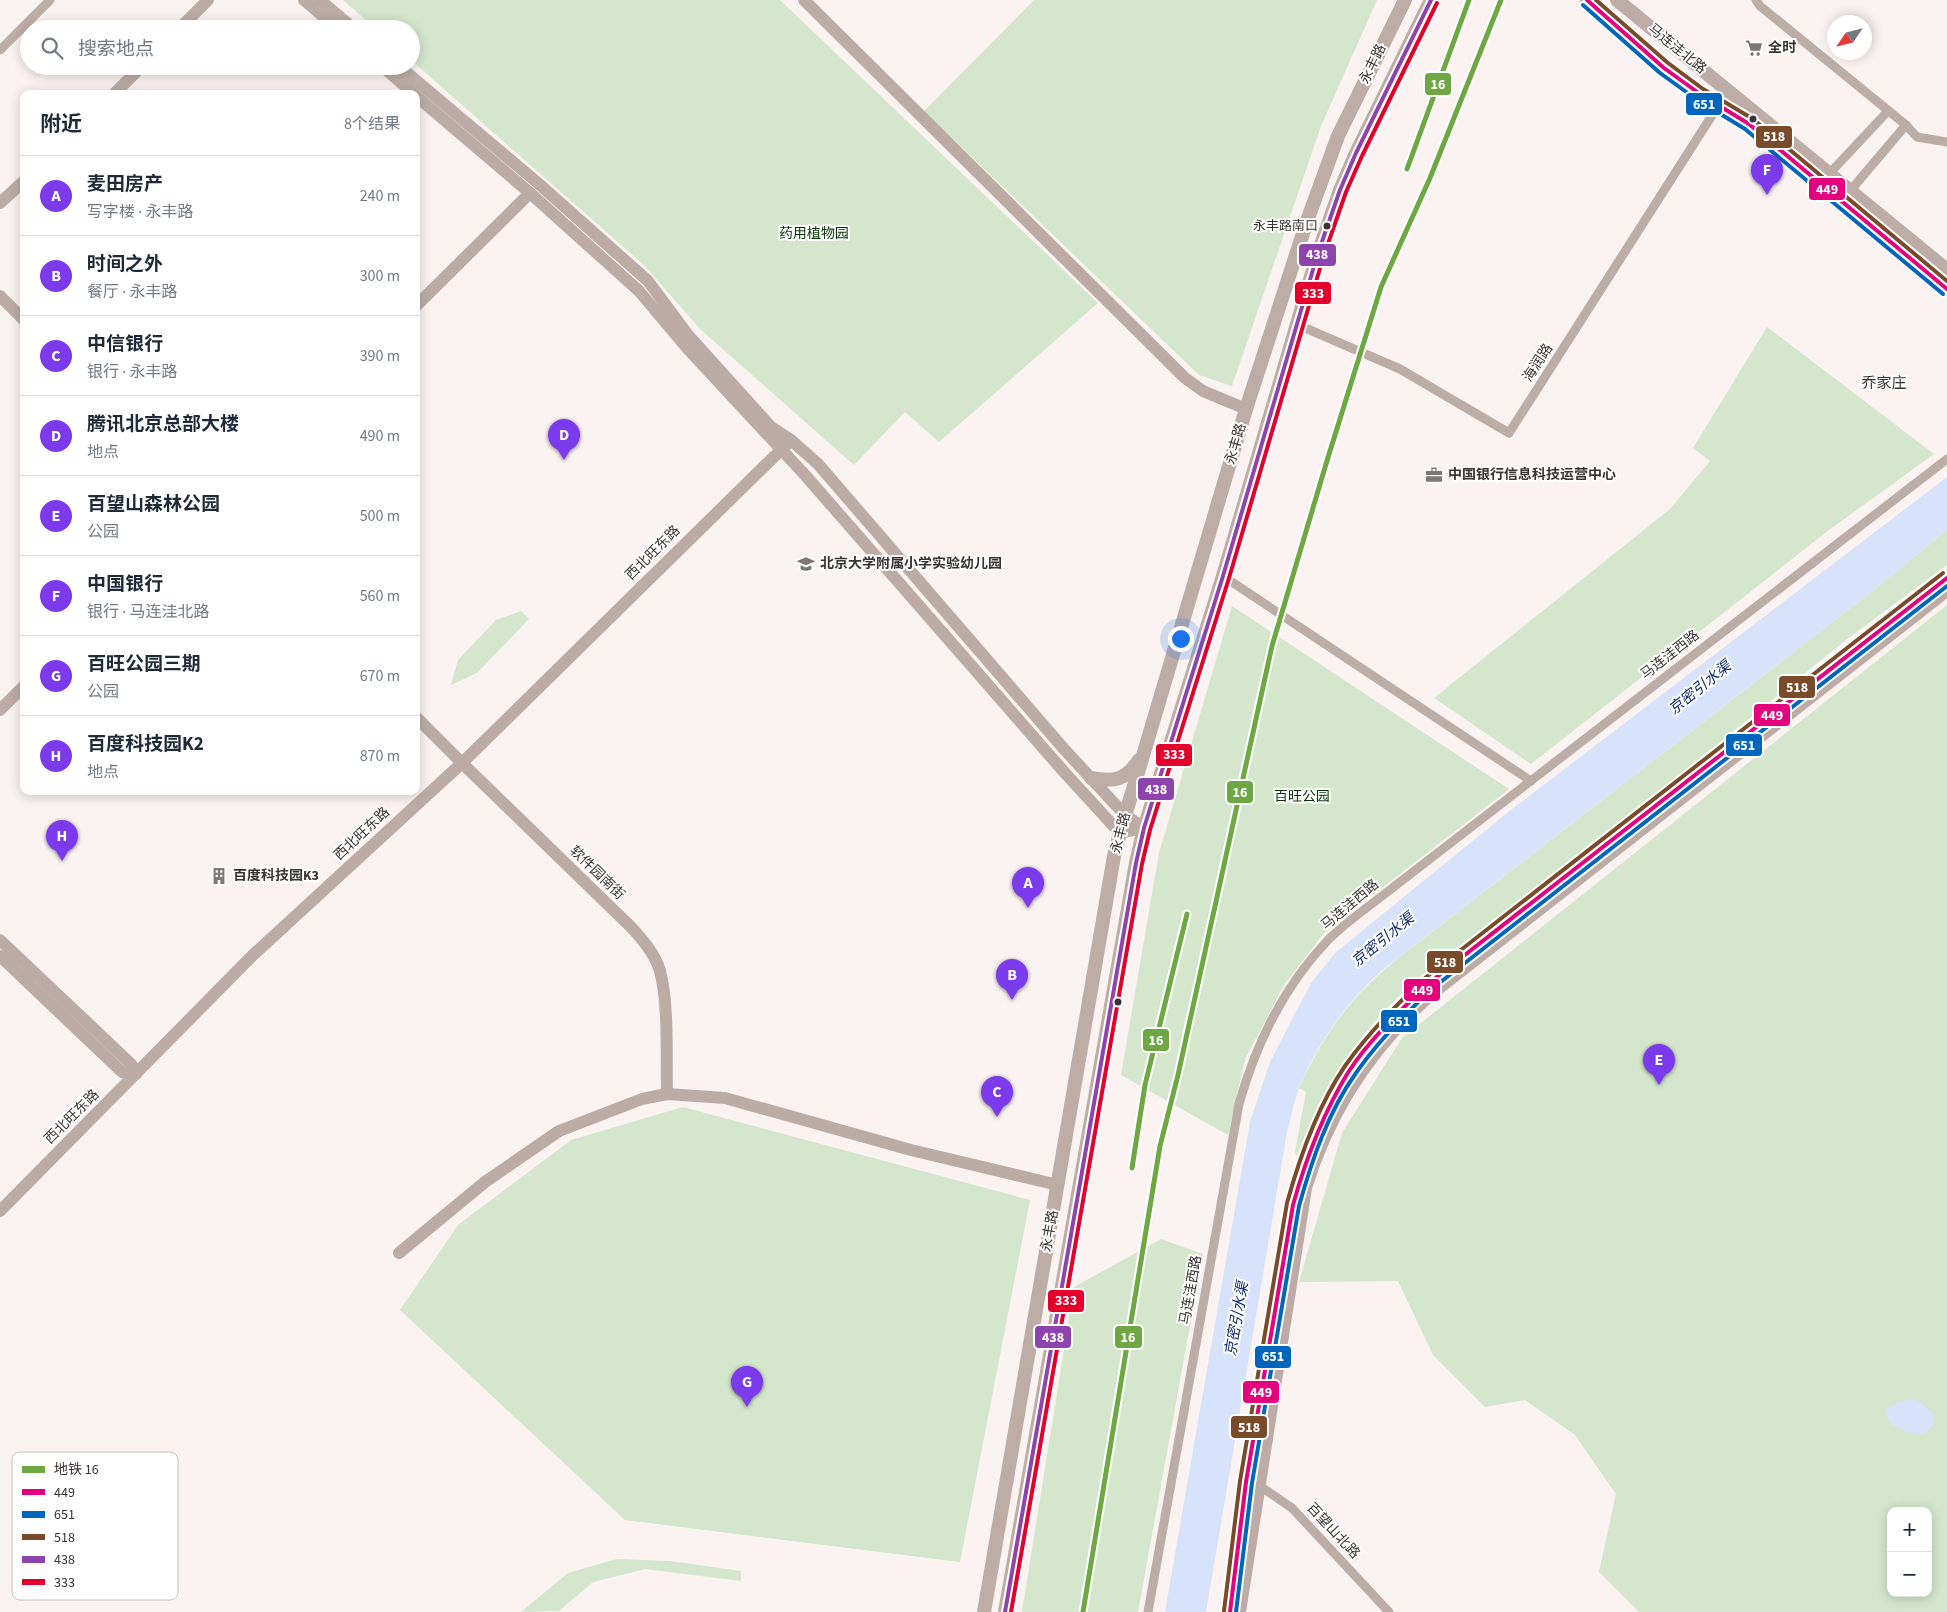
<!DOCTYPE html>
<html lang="zh">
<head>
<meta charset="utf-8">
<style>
  :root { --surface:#fff; --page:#f2f2f3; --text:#1f2937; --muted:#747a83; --line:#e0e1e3; --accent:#7c3aed }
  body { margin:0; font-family:"Source Sans 3","Noto Sans SC",sans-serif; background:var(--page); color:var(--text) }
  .controls { position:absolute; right:15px; bottom:15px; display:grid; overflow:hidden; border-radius:10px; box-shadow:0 2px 12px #0003 }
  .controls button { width:45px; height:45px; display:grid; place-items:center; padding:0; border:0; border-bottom:1px solid var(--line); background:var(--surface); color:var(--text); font:25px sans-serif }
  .compass { position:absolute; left:1827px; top:15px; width:45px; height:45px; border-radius:50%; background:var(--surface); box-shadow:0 2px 12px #0003; rotate:235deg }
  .you { position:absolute; left:1180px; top:638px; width:18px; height:18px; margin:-12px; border:4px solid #fff; border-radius:50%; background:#1a73e8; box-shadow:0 0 0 8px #1a73e833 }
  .badge { display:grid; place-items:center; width:32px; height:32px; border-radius:50%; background:var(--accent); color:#fff; font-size:16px; font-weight:700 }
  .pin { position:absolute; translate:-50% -41px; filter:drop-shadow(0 1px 2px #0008) }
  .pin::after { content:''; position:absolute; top:26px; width:18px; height:15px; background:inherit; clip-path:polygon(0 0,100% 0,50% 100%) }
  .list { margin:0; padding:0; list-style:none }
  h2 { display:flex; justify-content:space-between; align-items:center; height:65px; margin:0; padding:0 20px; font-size:21px }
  h2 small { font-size:16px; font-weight:400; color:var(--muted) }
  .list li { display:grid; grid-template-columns:32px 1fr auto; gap:15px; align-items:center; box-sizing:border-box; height:80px; padding:0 20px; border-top:1px solid var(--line) }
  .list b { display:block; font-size:19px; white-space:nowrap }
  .list p { margin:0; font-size:16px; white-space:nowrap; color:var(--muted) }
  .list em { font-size:16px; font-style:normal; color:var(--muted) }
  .icon { flex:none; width:28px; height:28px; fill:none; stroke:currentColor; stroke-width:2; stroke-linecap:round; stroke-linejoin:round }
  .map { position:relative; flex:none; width:1947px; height:1612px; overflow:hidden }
  .search { position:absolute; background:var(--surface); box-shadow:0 2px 12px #0003; left:20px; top:20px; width:400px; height:55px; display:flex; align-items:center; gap:12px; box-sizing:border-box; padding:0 18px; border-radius:28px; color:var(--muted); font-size:19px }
  .panel { position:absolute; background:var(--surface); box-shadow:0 2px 12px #0003; left:20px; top:90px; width:400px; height:705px; border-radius:10px }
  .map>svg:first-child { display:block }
  .green { fill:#d4e6cc; fill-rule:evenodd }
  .water { fill:#d7e2fb }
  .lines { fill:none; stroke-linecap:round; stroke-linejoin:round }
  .street { stroke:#bdada7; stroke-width:9 }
  .secondary { stroke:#bcaca5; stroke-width:12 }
  .primary { stroke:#beada6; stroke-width:14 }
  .bus-1-casing { stroke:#fff; stroke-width:8 }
  .bus-2-casing { stroke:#fff; stroke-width:8 }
  .bus-3-casing { stroke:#fff; stroke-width:8 }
  .bus-4-casing { stroke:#fff; stroke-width:8 }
  .bus-5-casing { stroke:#fff; stroke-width:8 }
  .bus-1 { stroke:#e5007d; stroke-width:4 }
  .bus-2 { stroke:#0065bd; stroke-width:4 }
  .bus-3 { stroke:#7a4b2a; stroke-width:4 }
  .bus-4 { stroke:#8e44ad; stroke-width:4 }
  .bus-5 { stroke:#e4002b; stroke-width:4 }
  .metro-1-casing { stroke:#fff; stroke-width:9 }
  .metro-1 { stroke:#6da843; stroke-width:5 }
  .bus-dot { fill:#393432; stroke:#fff; stroke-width:2 }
  .labels { text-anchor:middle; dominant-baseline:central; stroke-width:4; stroke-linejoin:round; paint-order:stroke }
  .bus-label { font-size:13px; fill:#393432; stroke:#fff; text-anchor:end }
  .poi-label { font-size:14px; font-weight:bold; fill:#393432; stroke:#fff; text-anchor:start }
  .street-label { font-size:14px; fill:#393432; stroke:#fff }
  .park-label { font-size:14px; fill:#043400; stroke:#fff }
  .neighbourhood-label { font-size:15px; fill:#393432; stroke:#fff }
  .water-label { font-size:15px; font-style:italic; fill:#0e2c6d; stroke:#fff }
  .key { fill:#fff; stroke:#c4c2c2; stroke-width:1 }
  .key-label { font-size:14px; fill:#393432 }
  .line-badge { stroke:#fff; stroke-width:2 }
  .badge-label { font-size:14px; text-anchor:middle; font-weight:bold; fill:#fff }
</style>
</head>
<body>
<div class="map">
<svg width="1947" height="1612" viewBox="0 0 1947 1612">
  <rect width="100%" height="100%" fill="#faf3f1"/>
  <g class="green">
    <path d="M343,0H780L1098,303L939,442L905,412L854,465L700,329L645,266L411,60V29H376Z"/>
    <path d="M1034,0H1377L1321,126L1232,386L1199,375L924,111Z"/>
    <path d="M1767,327L1934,454L1829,530L1531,764L1434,698L1670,509L1710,461L1693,448Z"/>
    <path d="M1947,530V565L1847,639L1660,791L1416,981C1360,1028 1323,1088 1297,1156L1295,1152L1306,1092L1299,1088C1326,1030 1351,996 1401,956L1870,593Z"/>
    <path d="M1947,605V1612H1639L1599,1572L1616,1494L1575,1435L1525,1400L1485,1407L1433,1355L1398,1281L1299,1282L1342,1133L1402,1038ZM1891,1511H1928V1593H1891Z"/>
    <path d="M1232,606L1509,789L1324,933L1284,985L1245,1059L1228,1135L1121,1075L1159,853Z"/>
    <path d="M521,611L529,619L477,673L451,685L458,660L496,620Z"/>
    <path d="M683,1107L1030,1200L960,1562L625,1520L400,1310L458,1225L571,1140Z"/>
    <path d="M1161,1239L1203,1254L1138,1612H1022L1074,1287Z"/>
    <path d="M617,1559L670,1561L741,1571V1581L645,1569L593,1582L559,1611L521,1612L568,1573Z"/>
  </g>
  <g class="water">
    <path d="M1947,477V530L1870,593L1380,972C1345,1004 1317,1044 1299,1088C1294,1102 1291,1117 1287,1132L1206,1612H1165L1250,1122L1270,1062L1311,983L1335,953L1507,813Z"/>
    <path d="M1916,1399L1932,1412L1934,1424L1924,1434L1909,1433L1890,1424L1885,1409L1899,1402Z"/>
  </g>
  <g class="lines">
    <g class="street">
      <path d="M1756,0L1760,6L1906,125L1917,137L1947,142"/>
      <path d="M0,50L50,0"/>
      <path d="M1829,174L1888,111"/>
      <path d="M1850,191L1906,125"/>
      <path d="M1296,324L1400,369L1509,433L1718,106"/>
      <path d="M1223,576L1531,781"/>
      <path d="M1246,1482L1260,1486L1292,1508L1389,1612"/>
      <path d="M1148,1612L1239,1104C1256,1044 1285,985 1328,940C1344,924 1364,910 1382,896L1947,459"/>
    </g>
    <g class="secondary">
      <path d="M304,0L338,29"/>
      <path d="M320,0L354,29"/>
      <path d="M804,0L1185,378L1203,391L1246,409"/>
      <path d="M179,29L208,0"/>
      <path d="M382,66L414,94"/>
      <path d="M399,66L539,184L648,281L688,335L771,427L791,440L818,464L1064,749L1125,815L1144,828"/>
      <path d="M114,94L142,66"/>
      <path d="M416,96L530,193L639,291L687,348L805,475L1065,773L1120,833L1144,828"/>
      <path d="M0,203L24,181"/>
      <path d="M0,296L24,320"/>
      <path d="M416,306L530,193"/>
      <path d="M0,710L24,686"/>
      <path d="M416,717L462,763L631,927C643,940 655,954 660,971C669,1005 666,1058 667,1094"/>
      <path d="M0,940L131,1064L136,1074"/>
      <path d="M0,956L122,1072L136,1074"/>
      <path d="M0,1211L253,955L462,763L791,440"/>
      <path d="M399,1253L485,1182L559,1131L642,1099L667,1094L725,1098L911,1150L1058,1185"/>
      <path d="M1230,1612L1246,1482L1293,1205L1303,1168L1324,1116L1350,1070L1391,1019L1429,983L1947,578"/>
      <path d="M1240,1612L1306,1188C1330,1110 1374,1043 1437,990L1947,591"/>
    </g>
    <g class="primary">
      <path d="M1587,0C1609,20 1631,40 1653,59C1683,84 1716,105 1749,124L1947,289"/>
      <path d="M1617,0L1947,270"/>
      <path d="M1091,778C1114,782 1125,781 1139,760"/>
      <path d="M984,1612L1114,856L1120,833L1246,409L1307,221L1338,136L1405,0"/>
      <path d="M1005,1612L1136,863L1144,828L1223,576L1317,256L1340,190L1356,153L1431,0"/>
    </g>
    <g class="bus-1-casing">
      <g id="bus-1">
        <path d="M1587,0L1664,68L1700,94L1749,124L1947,289"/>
        <path d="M1230,1612L1246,1482L1293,1205C1306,1158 1323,1113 1349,1071C1371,1038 1401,1010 1429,983L1947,578"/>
      </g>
    </g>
    <g class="bus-2-casing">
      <g id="bus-2">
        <path d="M1583,5L1660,73L1696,99L1745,129L1943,294"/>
        <path d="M1236,1612L1252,1483L1299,1206C1312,1160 1328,1112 1356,1073C1378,1041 1405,1014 1433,988L1947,586"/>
      </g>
    </g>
    <g class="bus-3-casing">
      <g id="bus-3">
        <path d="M1596,0L1668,63L1703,89L1753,119L1947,281"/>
        <path d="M1224,1611L1240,1481L1287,1203C1300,1156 1317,1107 1345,1066C1368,1033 1396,1005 1425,978L1943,573"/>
      </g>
    </g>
    <g class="bus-4-casing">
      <path id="bus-4" d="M1005,1612L1136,863L1144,828L1223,576L1317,256L1340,190L1356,153L1431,0"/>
    </g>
    <g class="bus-5-casing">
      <path id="bus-5" d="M1011,1612L1142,864L1150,830L1229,578L1323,258L1346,192L1362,156L1437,3"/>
    </g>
    <use href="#bus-1" class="bus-1"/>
    <use href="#bus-2" class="bus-2"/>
    <use href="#bus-3" class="bus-3"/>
    <use href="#bus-4" class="bus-4"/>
    <use href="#bus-5" class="bus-5"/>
    <g class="metro-1-casing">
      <g id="metro-1">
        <path d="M1407,169L1469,0"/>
        <path d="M1132,1168L1145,1085L1187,914"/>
        <path d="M1083,1612L1160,1146L1178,1075L1272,646L1326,464L1381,287L1430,178L1501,0"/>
      </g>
    </g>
    <use href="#metro-1" class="metro-1"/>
  </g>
  <defs>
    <g id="supermarket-bare" transform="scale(1.35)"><path d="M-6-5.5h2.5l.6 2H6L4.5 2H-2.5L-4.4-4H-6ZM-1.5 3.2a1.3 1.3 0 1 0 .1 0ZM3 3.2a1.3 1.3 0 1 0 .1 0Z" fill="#7d7775" stroke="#fff" stroke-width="2.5" paint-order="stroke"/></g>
    <g id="office-bare" transform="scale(1.35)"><path d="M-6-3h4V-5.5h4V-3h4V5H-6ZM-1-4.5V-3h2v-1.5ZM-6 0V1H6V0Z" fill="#7d7775" stroke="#fff" stroke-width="2.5" paint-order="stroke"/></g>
    <g id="school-bare" transform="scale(1.35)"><path d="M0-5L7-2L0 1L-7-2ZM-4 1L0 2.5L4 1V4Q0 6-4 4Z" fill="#7d7775" stroke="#fff" stroke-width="2.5" paint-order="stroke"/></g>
    <g id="building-bare" transform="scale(1.35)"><path d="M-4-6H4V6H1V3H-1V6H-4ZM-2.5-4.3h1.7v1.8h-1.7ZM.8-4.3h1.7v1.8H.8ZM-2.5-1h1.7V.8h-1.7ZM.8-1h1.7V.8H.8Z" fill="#7d7775" stroke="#fff" stroke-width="2.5" paint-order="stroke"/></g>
  </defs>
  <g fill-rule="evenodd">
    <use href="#supermarket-bare" x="1754" y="48"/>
    <use href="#office-bare" x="1434" y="475"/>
    <use href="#school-bare" x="806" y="564"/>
    <use href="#building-bare" x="219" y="876"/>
  </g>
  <g class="bus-dot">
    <circle cx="1753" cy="119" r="4.5"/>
    <circle cx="1327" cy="226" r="4.5"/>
    <circle cx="1118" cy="1002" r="4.5"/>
  </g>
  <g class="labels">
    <g class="bus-label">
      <text x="1318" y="226">永丰路南口</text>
    </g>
    <g class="poi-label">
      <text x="1768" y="48">全时</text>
      <text x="1448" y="475">中国银行信息科技运营中心</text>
      <text x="820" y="564">北京大学附属小学实验幼儿园</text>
      <text x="233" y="876">百度科技园K3</text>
    </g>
    <g class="street-label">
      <text transform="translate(1677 49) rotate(39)">马连洼北路</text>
      <text transform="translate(1373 64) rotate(-64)">永丰路</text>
      <text transform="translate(1538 363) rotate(-57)">海润路</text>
      <text transform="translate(1236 444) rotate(-74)">永丰路</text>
      <text transform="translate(653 553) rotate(-45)">西北旺东路</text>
      <text transform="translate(1670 655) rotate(-38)">马连洼西路</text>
      <text transform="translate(1121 833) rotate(-76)">永丰路</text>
      <text transform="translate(362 834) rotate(-43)">西北旺东路</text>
      <text transform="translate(597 873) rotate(44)">软件园南街</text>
      <text transform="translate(1350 905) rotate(-40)">马连洼西路</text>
      <text transform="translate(72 1117) rotate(-45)">西北旺东路</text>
      <text transform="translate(1050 1231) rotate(-80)">永丰路</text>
      <text transform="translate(1191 1290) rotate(-80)">马连洼西路</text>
      <text transform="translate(1333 1531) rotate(47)">百望山北路</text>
    </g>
    <g class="park-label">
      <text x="814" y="234">药用植物园</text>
      <text x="1302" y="797">百旺公园</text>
    </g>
    <g class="neighbourhood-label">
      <text x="1884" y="383">乔家庄</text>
    </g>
    <g class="water-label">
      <text transform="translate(1700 688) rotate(-39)">京密引水渠</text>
      <text transform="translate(1383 940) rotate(-39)">京密引水渠</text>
      <text transform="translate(1237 1319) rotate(-80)">京密引水渠</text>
    </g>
  </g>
  <rect x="12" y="1452" width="166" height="148" rx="8" class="key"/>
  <rect x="22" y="1466" width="23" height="7" fill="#6da843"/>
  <rect x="22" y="1489" width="23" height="6" fill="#e5007d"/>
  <rect x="22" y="1511" width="23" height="7" fill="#0065bd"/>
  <rect x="22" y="1534" width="23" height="6" fill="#7a4b2a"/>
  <rect x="22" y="1556" width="23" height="7" fill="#8e44ad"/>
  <rect x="22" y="1579" width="23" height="6" fill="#e4002b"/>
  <g class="key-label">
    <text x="54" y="1474">地铁 16</text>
    <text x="54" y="1497">449</text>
    <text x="54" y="1519">651</text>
    <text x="54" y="1542">518</text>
    <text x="54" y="1564">438</text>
    <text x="54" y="1587">333</text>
  </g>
  <g class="line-badge">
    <rect x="1424" y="72" width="28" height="24" rx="5" fill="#6da843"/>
    <rect x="1685" y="92" width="38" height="24" rx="5" fill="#0065bd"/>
    <rect x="1755" y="125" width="38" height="24" rx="5" fill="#7a4b2a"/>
    <rect x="1808" y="177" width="38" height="24" rx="5" fill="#e5007d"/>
    <rect x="1298" y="243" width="39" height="24" rx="5" fill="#8e44ad"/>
    <rect x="1294" y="281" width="38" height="24" rx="5" fill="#e4002b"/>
    <rect x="1778" y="675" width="38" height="24" rx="5" fill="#7a4b2a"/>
    <rect x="1753" y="703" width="38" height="24" rx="5" fill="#e5007d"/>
    <rect x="1725" y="733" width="38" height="24" rx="5" fill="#0065bd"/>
    <rect x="1155" y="743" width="38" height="24" rx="5" fill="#e4002b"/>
    <rect x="1137" y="777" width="38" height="24" rx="5" fill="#8e44ad"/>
    <rect x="1226" y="780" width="28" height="24" rx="5" fill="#6da843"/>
    <rect x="1426" y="950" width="38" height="24" rx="5" fill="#7a4b2a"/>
    <rect x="1403" y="978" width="38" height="24" rx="5" fill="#e5007d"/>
    <rect x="1380" y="1009" width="38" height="24" rx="5" fill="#0065bd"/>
    <rect x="1142" y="1028" width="28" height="24" rx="5" fill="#6da843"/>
    <rect x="1047" y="1289" width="38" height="24" rx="5" fill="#e4002b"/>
    <rect x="1034" y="1325" width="38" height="24" rx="5" fill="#8e44ad"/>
    <rect x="1114" y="1325" width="29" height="24" rx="5" fill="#6da843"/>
    <rect x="1254" y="1345" width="38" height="24" rx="5" fill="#0065bd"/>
    <rect x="1242" y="1380" width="38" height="24" rx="5" fill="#e5007d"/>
    <rect x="1230" y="1415" width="38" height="24" rx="5" fill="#7a4b2a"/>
  </g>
  <g class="badge-label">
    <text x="1438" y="89">16</text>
    <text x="1704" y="109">651</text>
    <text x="1774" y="141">518</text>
    <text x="1827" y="194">449</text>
    <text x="1317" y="259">438</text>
    <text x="1313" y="298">333</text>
    <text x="1797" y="692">518</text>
    <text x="1772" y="720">449</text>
    <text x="1744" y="750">651</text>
    <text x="1174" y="759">333</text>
    <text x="1156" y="794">438</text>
    <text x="1240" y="797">16</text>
    <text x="1445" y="967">518</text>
    <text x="1422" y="995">449</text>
    <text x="1399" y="1026">651</text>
    <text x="1156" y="1045">16</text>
    <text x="1066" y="1305">333</text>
    <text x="1053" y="1342">438</text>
    <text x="1128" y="1342">16</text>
    <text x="1273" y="1361">651</text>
    <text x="1261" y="1397">449</text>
    <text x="1249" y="1432">518</text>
  </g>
</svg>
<div class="controls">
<button>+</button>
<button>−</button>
</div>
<svg class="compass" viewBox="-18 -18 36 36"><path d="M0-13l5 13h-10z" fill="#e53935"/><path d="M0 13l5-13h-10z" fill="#747a83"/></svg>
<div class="you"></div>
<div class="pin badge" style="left:1028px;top:908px">A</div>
<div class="pin badge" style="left:1012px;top:1000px">B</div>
<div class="pin badge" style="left:997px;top:1117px">C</div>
<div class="pin badge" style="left:564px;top:460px">D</div>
<div class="pin badge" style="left:1659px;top:1085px">E</div>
<div class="pin badge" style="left:1767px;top:195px">F</div>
<div class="pin badge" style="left:747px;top:1407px">G</div>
<div class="pin badge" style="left:62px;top:861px">H</div>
<div class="search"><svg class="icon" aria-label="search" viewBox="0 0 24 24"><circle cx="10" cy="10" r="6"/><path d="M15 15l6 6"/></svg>搜索地点</div>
<section class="panel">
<h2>附近<small>8个结果</small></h2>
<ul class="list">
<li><span class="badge">A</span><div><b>麦田房产</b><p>写字楼 · 永丰路</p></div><em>240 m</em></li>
<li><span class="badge">B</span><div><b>时间之外</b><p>餐厅 · 永丰路</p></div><em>300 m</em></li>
<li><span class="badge">C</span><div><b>中信银行</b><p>银行 · 永丰路</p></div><em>390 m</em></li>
<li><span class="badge">D</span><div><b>腾讯北京总部大楼</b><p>地点</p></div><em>490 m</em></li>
<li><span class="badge">E</span><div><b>百望山森林公园</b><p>公园</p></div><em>500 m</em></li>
<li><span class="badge">F</span><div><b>中国银行</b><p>银行 · 马连洼北路</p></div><em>560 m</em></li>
<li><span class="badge">G</span><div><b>百旺公园三期</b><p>公园</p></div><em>670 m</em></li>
<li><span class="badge">H</span><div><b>百度科技园K2</b><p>地点</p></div><em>870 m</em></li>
</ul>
</section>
</div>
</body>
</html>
